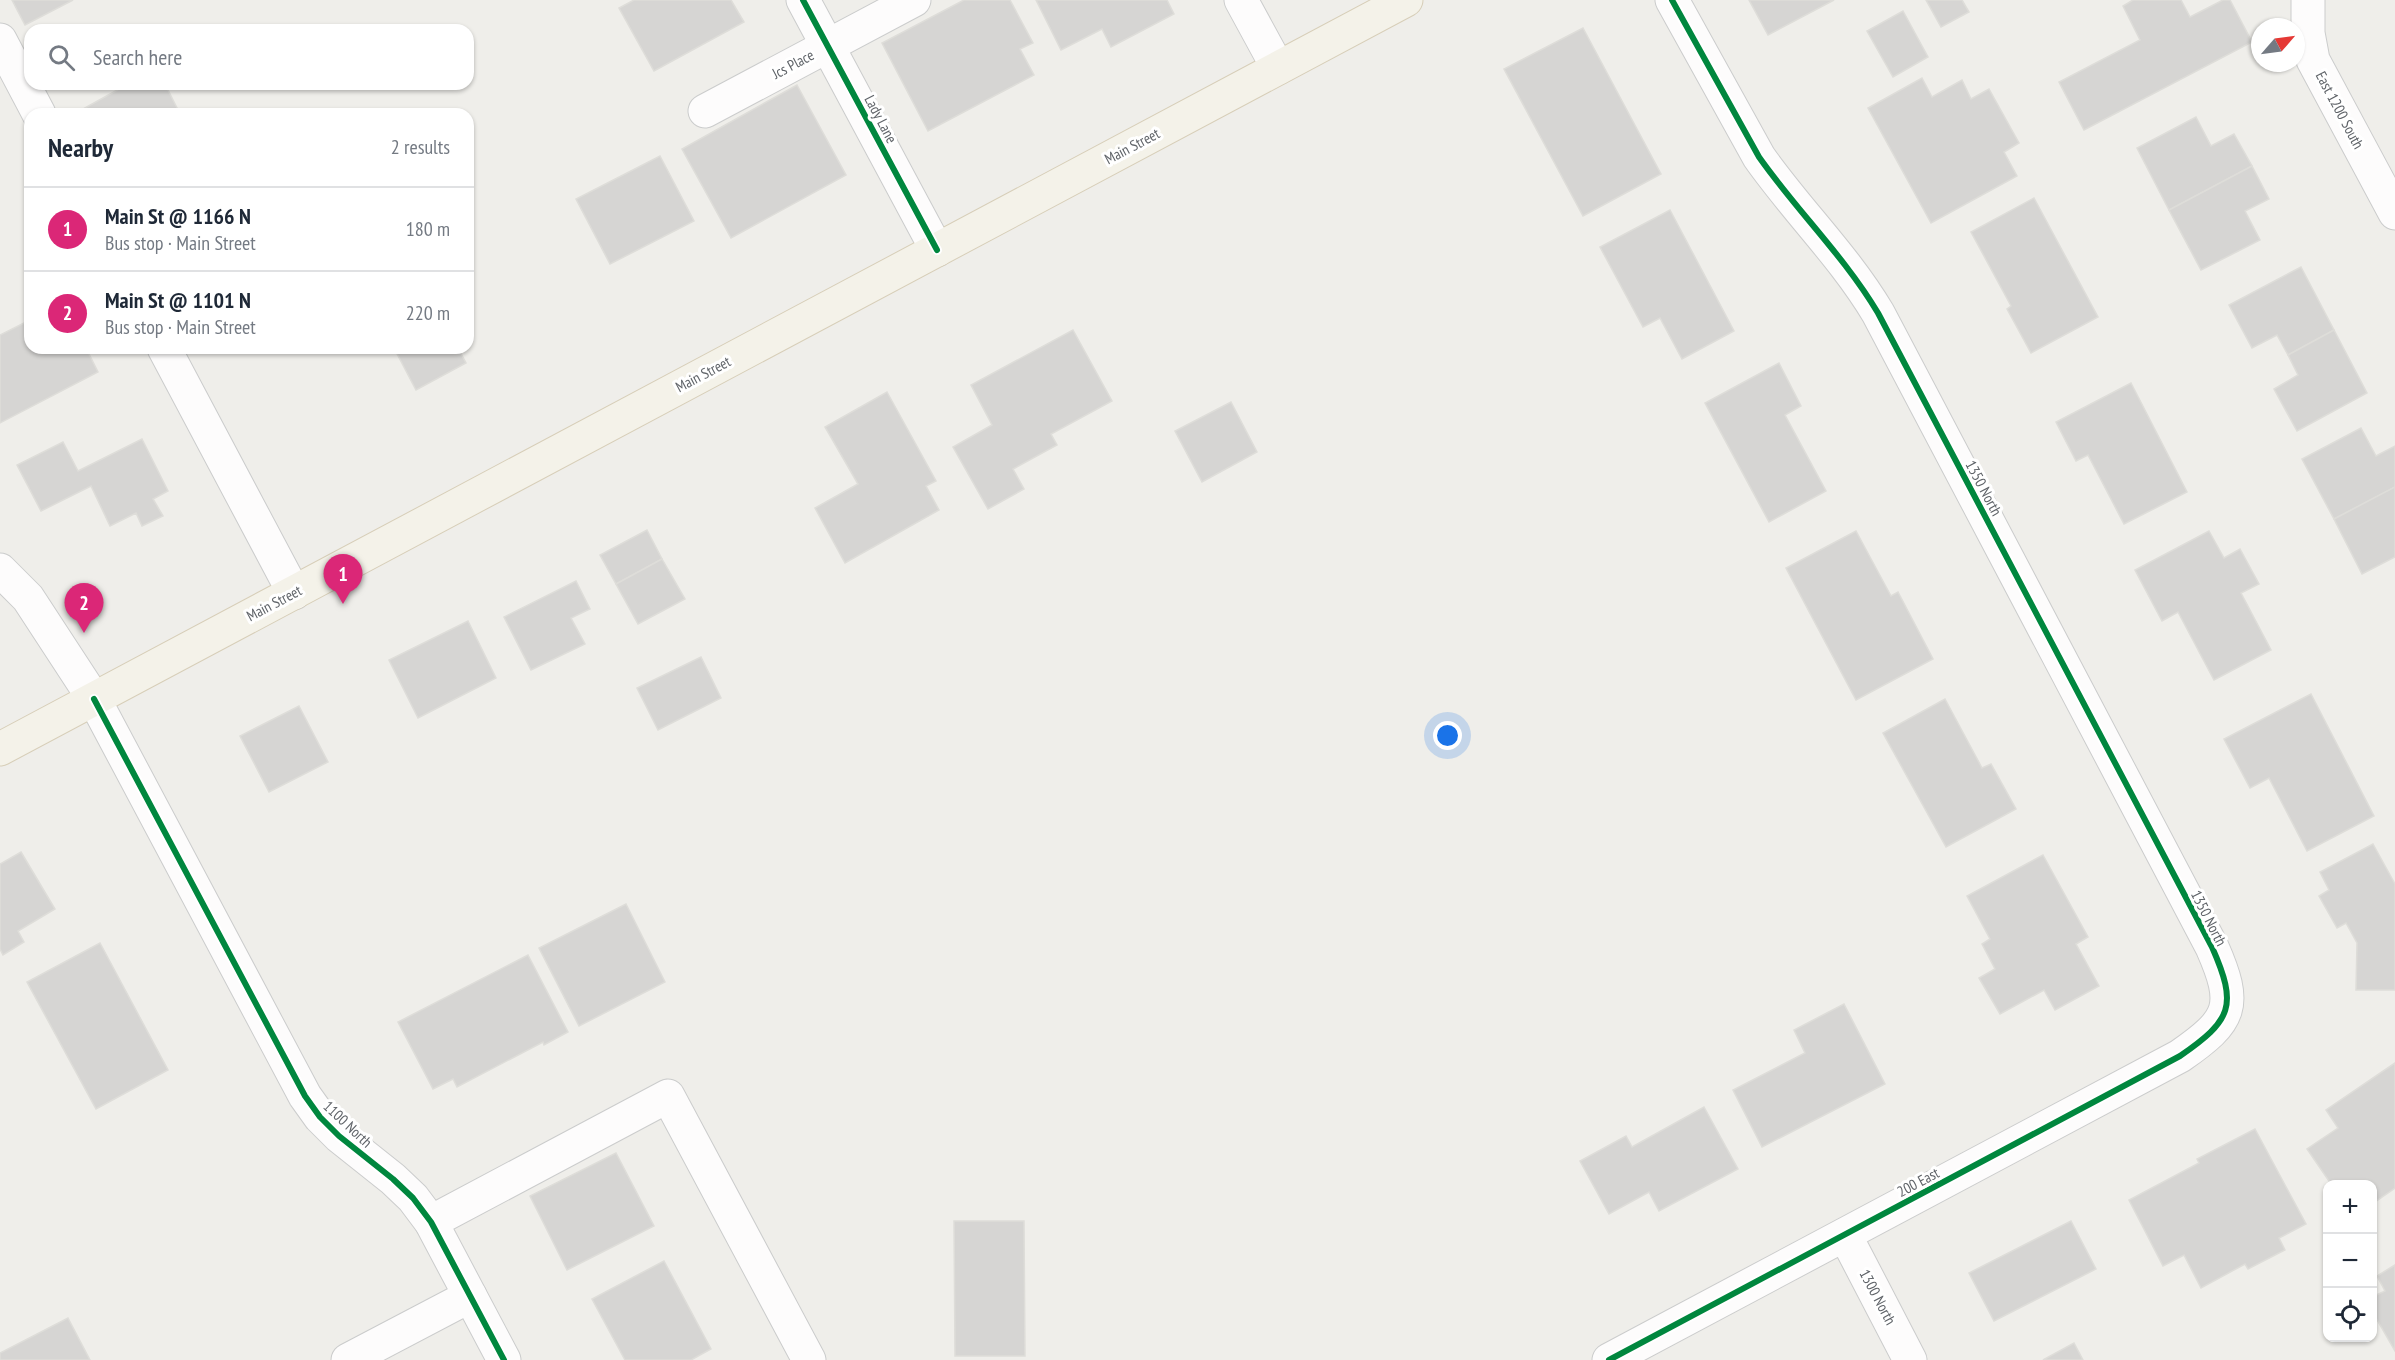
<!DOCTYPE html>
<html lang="en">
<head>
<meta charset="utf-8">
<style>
  :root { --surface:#fff; --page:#f6f6f7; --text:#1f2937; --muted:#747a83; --line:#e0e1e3; --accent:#db2777 }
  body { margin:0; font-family:"PT Sans Narrow",sans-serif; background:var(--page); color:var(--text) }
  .controls { position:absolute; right:18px; bottom:18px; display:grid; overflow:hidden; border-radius:12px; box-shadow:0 2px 4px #0004 }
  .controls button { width:54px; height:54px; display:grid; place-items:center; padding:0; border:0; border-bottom:2px solid var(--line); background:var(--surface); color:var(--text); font:30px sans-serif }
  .compass { position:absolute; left:2251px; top:18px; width:54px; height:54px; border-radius:50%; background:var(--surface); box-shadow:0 2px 4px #0004; rotate:62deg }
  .you { position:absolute; left:1448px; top:736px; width:21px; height:21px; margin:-15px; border:4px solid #fff; border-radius:50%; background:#1a73e8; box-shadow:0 0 0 9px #1a73e833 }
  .badge { display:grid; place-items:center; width:39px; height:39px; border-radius:50%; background:var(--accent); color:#fff; font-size:20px; font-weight:700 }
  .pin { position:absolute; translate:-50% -50px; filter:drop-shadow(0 2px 3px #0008) }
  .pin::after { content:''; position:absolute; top:32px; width:21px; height:18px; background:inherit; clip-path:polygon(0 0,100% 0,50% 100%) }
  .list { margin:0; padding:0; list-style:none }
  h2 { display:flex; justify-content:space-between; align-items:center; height:78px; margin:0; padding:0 24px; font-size:26px }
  h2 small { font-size:20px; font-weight:400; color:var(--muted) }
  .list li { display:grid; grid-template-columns:39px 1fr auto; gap:18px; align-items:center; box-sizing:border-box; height:84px; padding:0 24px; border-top:2px solid var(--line) }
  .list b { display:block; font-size:22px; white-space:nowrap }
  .list p { margin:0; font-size:20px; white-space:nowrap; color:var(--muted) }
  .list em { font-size:20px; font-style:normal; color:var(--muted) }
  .icon { flex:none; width:33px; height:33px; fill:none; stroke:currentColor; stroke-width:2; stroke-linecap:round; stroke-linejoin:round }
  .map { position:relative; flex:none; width:2395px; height:1360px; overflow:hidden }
  .search { position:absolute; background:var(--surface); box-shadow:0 2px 4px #0004; left:24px; top:24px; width:450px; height:66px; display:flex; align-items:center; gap:15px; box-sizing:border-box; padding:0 21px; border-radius:18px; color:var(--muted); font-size:22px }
  .panel { position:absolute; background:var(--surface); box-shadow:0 2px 4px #0004; left:24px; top:108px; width:450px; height:246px; border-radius:18px }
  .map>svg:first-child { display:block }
  .building { fill:#d6d5d3; stroke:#deddd9; stroke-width:1.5 }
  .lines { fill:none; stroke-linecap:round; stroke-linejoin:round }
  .minor-casing { stroke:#cbcccc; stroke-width:35 }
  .major-casing { stroke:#d7ceb8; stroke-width:35 }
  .minor { stroke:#fdfcfc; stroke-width:33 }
  .major { stroke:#f4f2e9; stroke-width:33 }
  .cycleway-casing { stroke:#fff; stroke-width:10 }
  .cycleway { stroke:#00873e; stroke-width:6 }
  .labels { text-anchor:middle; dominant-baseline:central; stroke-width:6; stroke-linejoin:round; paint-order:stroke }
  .street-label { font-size:15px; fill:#5f6368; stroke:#fff }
</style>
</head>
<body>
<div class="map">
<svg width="2395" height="1360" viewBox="0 0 2395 1360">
  <rect width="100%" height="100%" fill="#efeeea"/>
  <g class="building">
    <path d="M12,0H73L25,25Z"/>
    <path d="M634,0H731L744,22L654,71L619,8Z"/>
    <path d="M964,0H1010L1033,43L1020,49L1034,75L928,131L882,43Z"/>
    <path d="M1036,0H1167L1174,14L1111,47L1102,29L1061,50Z"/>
    <path d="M1749,0H1834L1768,35Z"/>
    <path d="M1926,0H1962L1969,12L1941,27Z"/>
    <path d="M2133,0H2181L2190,17L2223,0H2230L2252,42L2084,130L2059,82L2140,40L2123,6Z"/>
    <path d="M1903,11L1928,57L1893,77L1867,31Z"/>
    <path d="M1583,28L1661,174L1583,216L1504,69Z"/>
    <path d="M1922,78L1932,97L1962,80L1971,99L1989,89L2019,143L2004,152L2017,176L1931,223L1868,108Z"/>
    <path d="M128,84H165L180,114H74Z"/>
    <path d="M797,85L846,175L731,238L682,149Z"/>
    <path d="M2196,117L2211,146L2234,134L2252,166L2169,210L2137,148Z"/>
    <path d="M660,156L694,221L610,264L576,199Z"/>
    <path d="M2252,166L2269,199L2245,211L2260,240L2201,270L2169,210Z"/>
    <path d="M2034,198L2098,317L2031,353L2007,309L2011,306L1971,232Z"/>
    <path d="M1670,210L1734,331L1682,359L1660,318L1643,327L1600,247Z"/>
    <path d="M2301,267L2334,330L2288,355L2277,335L2252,348L2229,305Z"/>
    <path d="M30,320V348H86L98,372L0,423V335Z"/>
    <path d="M1073,330L1112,401L1051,434L1057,445L1013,469L1024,489L988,509L953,447L992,425L971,385Z"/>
    <path d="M2334,330L2367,393L2297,431L2274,389L2298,375L2288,355Z"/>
    <path d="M394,348H458L466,363L416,390Z"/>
    <path d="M1779,363L1801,406L1785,415L1826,491L1769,522L1705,403Z"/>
    <path d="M2131,383L2187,492L2124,524L2088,455L2076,461L2056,422Z"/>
    <path d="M887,392L936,481L926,486L939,510L845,563L815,508L858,484L825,427Z"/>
    <path d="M1231,402L1257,452L1202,482L1175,431Z"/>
    <path d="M2361,428L2376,456L2395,446V487L2334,519L2302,459Z"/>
    <path d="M142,439L168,491L153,499L163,516L142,526L136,513L110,526L91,486L41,511L17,465L63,442L78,471Z"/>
    <path d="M2395,487V557L2362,574L2334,519Z"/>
    <path d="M647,530L662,559L616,584L600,555Z"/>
    <path d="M1856,531L1891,596L1898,592L1933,659L1856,700L1786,568Z"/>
    <path d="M2209,531L2224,558L2240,549L2259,584L2241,593L2271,650L2214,680L2178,612L2162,621L2135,570Z"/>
    <path d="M662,559L685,599L638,624L616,584Z"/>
    <path d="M576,581L590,609L571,618L585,644L531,670L504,617Z"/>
    <path d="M468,621L496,678L418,718L389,660Z"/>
    <path d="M701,657L721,698L658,730L637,688Z"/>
    <path d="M2311,694L2374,816L2307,851L2269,778L2250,788L2224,739Z"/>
    <path d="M1945,699L1982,768L1991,764L2016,809L1946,847L1883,733Z"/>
    <path d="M299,706L328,762L269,792L240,736Z"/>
    <path d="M2373,844L2395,884V990H2356L2357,943L2346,923L2337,928L2319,896L2329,890L2320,872Z"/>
    <path d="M21,852L55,909L18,931L24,942L3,955L0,949V864Z"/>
    <path d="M2043,855L2088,937L2076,944L2099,986L2055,1010L2044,990L2000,1014L1979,978L1995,969L1982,944L1990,939L1967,896Z"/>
    <path d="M626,904L665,982L579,1026L539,948Z"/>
    <path d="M100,943L168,1070L96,1109L27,982Z"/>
    <path d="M528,955L568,1032L544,1045L543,1042L457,1087L453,1079L433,1089L398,1022Z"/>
    <path d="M1844,1004L1885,1084L1762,1147L1733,1090L1805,1053L1794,1030Z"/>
    <path d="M2395,1063V1188L2372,1204V1184H2331L2307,1149L2338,1128L2326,1110Z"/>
    <path d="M1704,1107L1738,1169L1659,1211L1649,1192L1609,1214L1580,1161L1626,1136L1632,1147Z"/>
    <path d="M2255,1129L2306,1224L2279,1238L2285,1250L2248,1269L2245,1264L2201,1288L2184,1255L2163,1266L2129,1200L2199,1163L2197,1159Z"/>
    <path d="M616,1153L654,1226L567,1270L530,1196Z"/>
    <path d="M954,1221H1024L1025,1356H955Z"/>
    <path d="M2071,1221L2096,1269L1994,1321L1969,1273Z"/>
    <path d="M664,1261L711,1349L691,1360H625L592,1299Z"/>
    <path d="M2395,1265V1351L2372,1311V1297L2385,1291L2377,1276Z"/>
    <path d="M68,1318L90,1360H0V1353Z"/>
    <path d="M2074,1343L2083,1360H2043Z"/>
  </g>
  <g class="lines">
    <g class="minor-casing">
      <g id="minor">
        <path d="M803,0L937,250"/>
        <path d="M1241,0L1278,68"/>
        <path d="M2308,0V33L2313,60L2395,213"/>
        <path d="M0,40L39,114"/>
        <path d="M705,111L914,0"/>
        <path d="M164,348L294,593"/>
        <path d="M0,570L28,598L94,699L305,1096L320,1117L339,1136L393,1179L413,1198L431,1222L504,1360"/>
        <path d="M431,1222L668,1096L809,1360"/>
        <path d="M1845,1235L1910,1360"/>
        <path d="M348,1360L470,1296"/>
        <path d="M1609,1360L2180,1056C2232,1020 2238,1006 2212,947L1878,313C1844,256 1797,211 1759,157L1672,0"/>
      </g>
    </g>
    <g class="major-casing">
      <path id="major" d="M0,749L1406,0"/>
    </g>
    <use href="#minor" class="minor"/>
    <use href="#major" class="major"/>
    <g class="cycleway-casing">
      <g id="cycleway">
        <path d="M803,0L937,250"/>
        <path d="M94,699L305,1096L320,1117L339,1136L393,1179L413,1198L431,1222L504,1360"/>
        <path d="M1609,1360L2180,1056C2232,1020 2238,1006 2212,947L1878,313C1844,256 1797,211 1759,157L1672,0"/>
      </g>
    </g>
    <use href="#cycleway" class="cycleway"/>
  </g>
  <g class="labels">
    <g class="street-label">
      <text transform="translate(793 64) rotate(-28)">Jcs Place</text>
      <text transform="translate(2340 110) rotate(62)">East 1200 South</text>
      <text transform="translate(881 119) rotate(62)">Lady Lane</text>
      <text transform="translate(1132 146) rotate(-28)">Main Street</text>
      <text transform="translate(703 374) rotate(-28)">Main Street</text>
      <text transform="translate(1984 488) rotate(62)">1350 North</text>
      <text transform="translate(274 603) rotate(-28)">Main Street</text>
      <text transform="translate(2209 918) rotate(63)">1350 North</text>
      <text transform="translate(348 1124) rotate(43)">1100 North</text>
      <text transform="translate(1918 1182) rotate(-28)">200 East</text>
      <text transform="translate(1878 1297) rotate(62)">1300 North</text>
    </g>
  </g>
</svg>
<div class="controls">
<button>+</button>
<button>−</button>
<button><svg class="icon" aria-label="locate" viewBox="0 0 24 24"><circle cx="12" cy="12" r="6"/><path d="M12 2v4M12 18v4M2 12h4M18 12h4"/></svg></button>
</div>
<svg class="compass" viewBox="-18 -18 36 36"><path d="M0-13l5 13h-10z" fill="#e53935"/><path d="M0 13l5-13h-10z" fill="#747a83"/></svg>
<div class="you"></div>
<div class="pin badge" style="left:343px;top:604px">1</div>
<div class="pin badge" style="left:84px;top:633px">2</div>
<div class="search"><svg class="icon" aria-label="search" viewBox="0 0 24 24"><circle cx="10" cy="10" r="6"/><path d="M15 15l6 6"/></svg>Search here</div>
<section class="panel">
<h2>Nearby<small>2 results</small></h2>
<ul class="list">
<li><span class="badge">1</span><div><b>Main St @ 1166 N</b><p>Bus stop · Main Street</p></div><em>180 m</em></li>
<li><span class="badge">2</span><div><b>Main St @ 1101 N</b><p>Bus stop · Main Street</p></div><em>220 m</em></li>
</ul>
</section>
</div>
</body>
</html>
